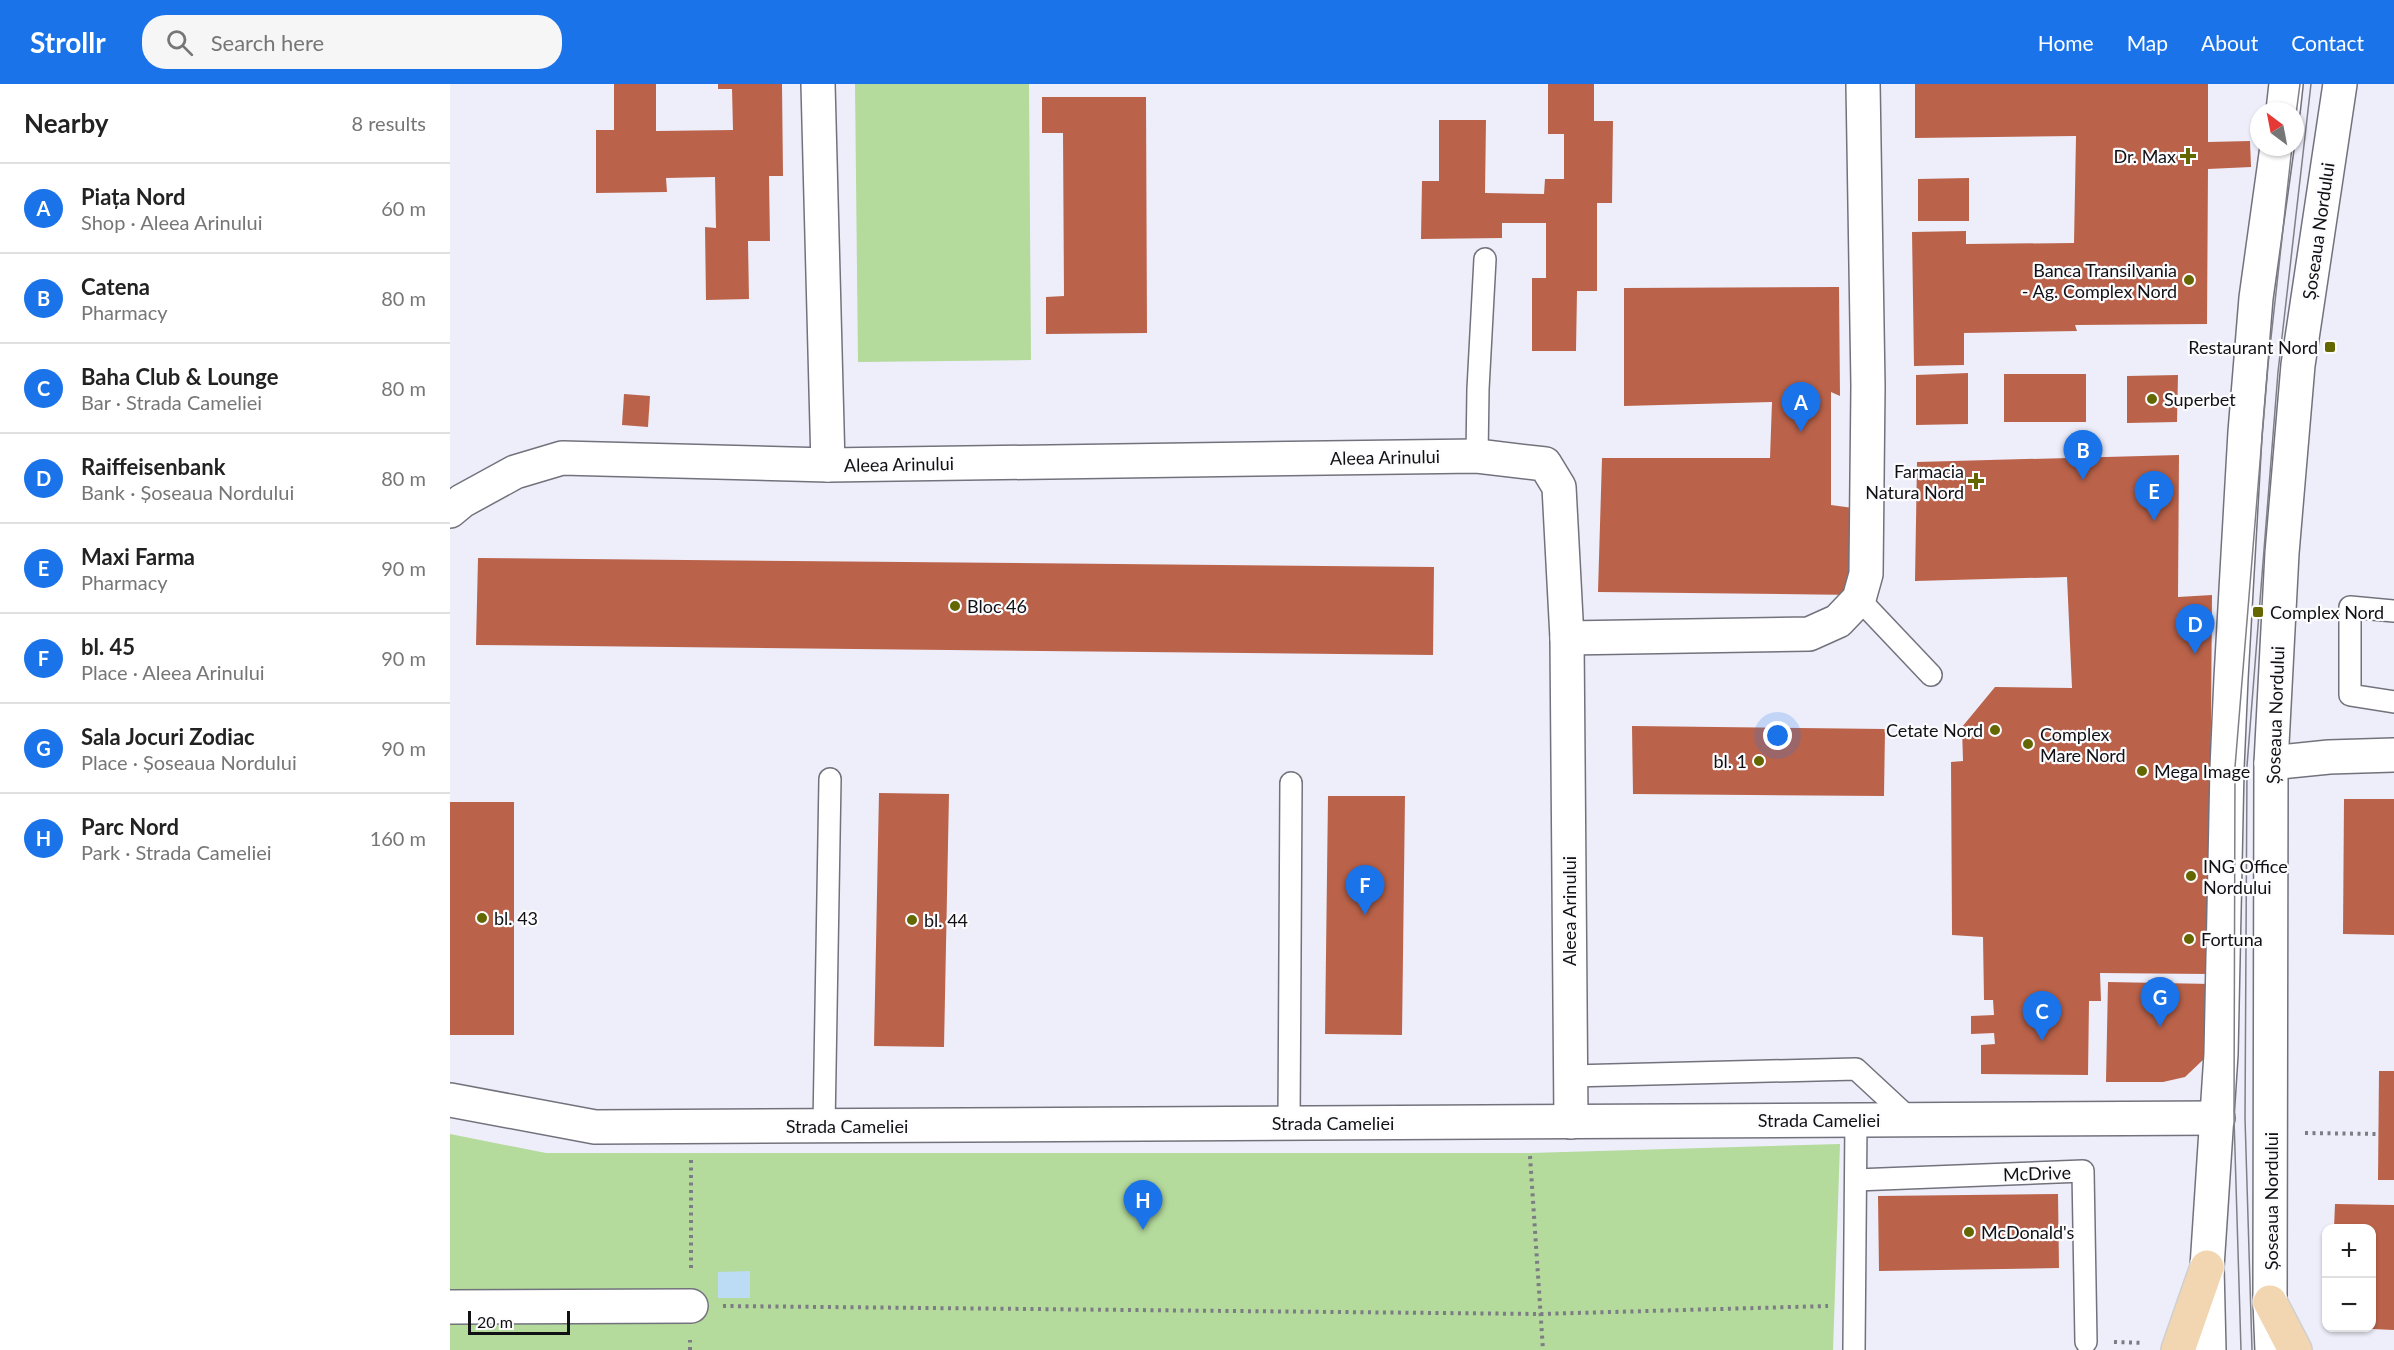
<!DOCTYPE html>
<html lang="en">
<head>
<meta charset="utf-8">
<style>
  :root { --surface:#fff; --page:#f6f6f6; --text:#222; --muted:#767676; --line:#e0e0e0; --accent:#1a73e8 }
  body { margin:0; font-family:Lato,sans-serif; background:var(--page); color:var(--text) }
  .controls { position:absolute; right:18px; bottom:18px; display:grid; overflow:hidden; border-radius:12px; box-shadow:0 2px 4px #0004 }
  .controls button { width:54px; height:54px; display:grid; place-items:center; padding:0; border:0; border-bottom:2px solid var(--line); background:var(--surface); color:var(--text); font:30px sans-serif }
  .compass { position:absolute; left:1800px; top:18px; width:54px; height:54px; border-radius:50%; background:var(--surface); box-shadow:0 2px 4px #0004; rotate:328deg }
  .scale { position:absolute; left:18px; bottom:15px; width:102px; box-sizing:border-box; padding-left:6px; border:3px solid #111115; border-top:0; font-size:16px; line-height:21px; white-space:nowrap; color:#111115; -webkit-text-stroke:4px #fcfcfe; paint-order:stroke }
  .you { position:absolute; left:1328px; top:652px; width:21px; height:21px; margin:-15px; border:4px solid #fff; border-radius:50%; background:#1a73e8; box-shadow:0 0 0 9px #1a73e833 }
  .badge { display:grid; place-items:center; width:39px; height:39px; border-radius:50%; background:var(--accent); color:#fff; font-size:20px; font-weight:700 }
  .pin { position:absolute; translate:-50% -50px; filter:drop-shadow(0 2px 3px #0008) }
  .pin::after { content:''; position:absolute; top:32px; width:21px; height:18px; background:inherit; clip-path:polygon(0 0,100% 0,50% 100%) }
  .list { margin:0; padding:0; list-style:none }
  h2 { display:flex; justify-content:space-between; align-items:center; height:78px; margin:0; padding:0 24px; font-size:26px }
  h2 small { font-size:20px; font-weight:400; color:var(--muted) }
  .list li { display:grid; grid-template-columns:39px 1fr auto; gap:18px; align-items:center; box-sizing:border-box; height:90px; padding:0 24px; border-top:2px solid var(--line) }
  .list b { display:block; font-size:22px; white-space:nowrap }
  .list p { margin:0; font-size:20px; white-space:nowrap; color:var(--muted) }
  .list em { font-size:20px; font-style:normal; color:var(--muted) }
  .icon { flex:none; width:33px; height:33px; fill:none; stroke:currentColor; stroke-width:2; stroke-linecap:round; stroke-linejoin:round }
  .map { position:relative; flex:none; width:1944px; height:1266px; overflow:hidden }
  header { display:flex; align-items:center; gap:36px; box-sizing:border-box; height:84px; padding:0 30px; background:var(--accent); color:#fff }
  header strong { font-size:28px }
  nav { display:flex; gap:33px; margin-inline-start:auto; font-size:21px }
  .search { width:420px; height:54px; background:var(--page); display:flex; align-items:center; gap:15px; box-sizing:border-box; padding:0 21px; border-radius:24px; color:var(--muted); font-size:22px }
  main { display:flex }
  aside { flex:1; background:var(--surface) }
  .map>svg:first-child { display:block }
  .green { fill:#b4da9c }
  .water { fill:#bcdbf4 }
  .building { fill:#bb634a }
  .lines { fill:none; stroke-linecap:round; stroke-linejoin:round }
  .lane-casing { stroke:#72727d; stroke-width:24 }
  .street-casing { stroke:#72727d; stroke-width:36 }
  .secondary-casing { stroke:#72727d; stroke-width:36 }
  .primary-casing { stroke:#cfcfd0; stroke-width:36 }
  .path { stroke:#7c7d84; stroke-width:4; stroke-dasharray:3 4.5; stroke-linecap:butt }
  .lane { stroke:#fff; stroke-width:21 }
  .street { stroke:#fff; stroke-width:33 }
  .secondary { stroke:#fff; stroke-width:33 }
  .primary { stroke:#f2d6b1; stroke-width:33 }
  .tram { stroke:#7f7f87; stroke-width:1.5 }
  .poi-dot { fill:#646600; stroke:#fcfcfe; stroke-width:2 }
  .labels { text-anchor:middle; dominant-baseline:central; stroke-width:4.5; stroke-linejoin:round; paint-order:stroke }
  .poi-label { font-size:18px; fill:#111115; stroke:#fcfcfe; text-anchor:start }
  .street-label { font-size:18px; fill:#111115; stroke:#fcfcfe }
</style>
</head>
<body>
<header>
<strong>Strollr</strong>
<div class="search"><svg class="icon" aria-label="search" viewBox="0 0 24 24"><circle cx="10" cy="10" r="6"/><path d="M15 15l6 6"/></svg>Search here</div>
<nav><a>Home</a><a>Map</a><a>About</a><a>Contact</a></nav>
</header>
<main>
<aside>
<h2>Nearby<small>8 results</small></h2>
<ul class="list">
<li><span class="badge">A</span><div><b>Piața Nord</b><p>Shop · Aleea Arinului</p></div><em>60 m</em></li>
<li><span class="badge">B</span><div><b>Catena</b><p>Pharmacy</p></div><em>80 m</em></li>
<li><span class="badge">C</span><div><b>Baha Club &amp; Lounge</b><p>Bar · Strada Cameliei</p></div><em>80 m</em></li>
<li><span class="badge">D</span><div><b>Raiffeisenbank</b><p>Bank · Șoseaua Nordului</p></div><em>80 m</em></li>
<li><span class="badge">E</span><div><b>Maxi Farma</b><p>Pharmacy</p></div><em>90 m</em></li>
<li><span class="badge">F</span><div><b>bl. 45</b><p>Place · Aleea Arinului</p></div><em>90 m</em></li>
<li><span class="badge">G</span><div><b>Sala Jocuri Zodiac</b><p>Place · Șoseaua Nordului</p></div><em>90 m</em></li>
<li><span class="badge">H</span><div><b>Parc Nord</b><p>Park · Strada Cameliei</p></div><em>160 m</em></li>
</ul>
</aside>
<div class="map">
<svg width="1944" height="1266" viewBox="0 0 1944 1266">
  <rect width="100%" height="100%" fill="#edeefa"/>
  <g class="green">
    <path d="M405,0H579L581,276L408,278Z"/>
    <path d="M0,1050L96,1069H1080L1390,1060L1383,1266H0Z"/>
  </g>
  <path class="water" d="M300,1187V1214H268V1188Z"/>
  <g class="building">
    <path d="M164,0H206V47L283,46L282,5H268V0H332L333,92H319L320,157H298L299,215L256,216L255,143L266,144L265,93L216,94L217,108L146,109V46H164Z"/>
    <path d="M1098,0H1144V37H1163L1162,119H1147V207H1127L1126,267H1082V194H1096V139H1052V154L971,155L972,97H989V36H1036L1035,109L1094,110L1095,95H1114V50H1098Z"/>
    <path d="M1465,0H1758V58L1800,57L1801,83L1758,85L1757,240L1625,241L1627,247L1514,249V281L1464,282L1462,148L1516,147V160L1624,159L1626,52L1465,54Z"/>
    <path d="M592,13H696L697,249L596,250V213L614,212L613,49H592Z"/>
    <path d="M1519,94V137H1468V95Z"/>
    <path d="M1389,203L1390,312L1381,308V421L1403,424L1406,511L1148,508L1152,374H1320L1322,318L1174,322V204Z"/>
    <path d="M1518,289V340L1466,341V291Z"/>
    <rect x="1554" y="290" width="82" height="48"/>
    <path d="M1728,291L1727,338L1677,339V292Z"/>
    <path d="M174,310L200,312L198,343L172,341Z"/>
    <path d="M1729,371L1728,513L1762,511L1759,890L1650,889L1651,917H1639L1638,991L1531,990V961L1545,960L1544,949L1521,950V932L1544,931L1543,916H1534L1533,853L1502,851L1501,678L1513,677L1512,643L1545,603L1622,604L1617,493L1465,497L1467,378Z"/>
    <path d="M28,474L984,483L983,571L26,561Z"/>
    <path d="M1182,642L1435,645L1434,712L1183,710Z"/>
    <path d="M429,709L499,710L494,963L424,962Z"/>
    <path d="M878,712H955L952,951L875,950Z"/>
    <path d="M1894,715H1944V851L1893,850Z"/>
    <rect x="0" y="718" width="64" height="233"/>
    <path d="M1658,898L1762,900L1756,973L1735,993L1713,998H1656Z"/>
    <path d="M1929,987H1944V1096H1928Z"/>
    <path d="M1608,1110L1609,1184L1429,1187L1428,1112Z"/>
    <path d="M1885,1120L1944,1121V1246L1922,1245V1144H1884Z"/>
  </g>
  <g class="lines">
    <g class="lane-casing">
      <g id="lane">
        <path d="M1027,372L1028,305L1035,175"/>
        <path d="M1409,515L1481,591"/>
        <path d="M1944,527L1900,523V611L1944,618"/>
        <path d="M1121,992L1406,985L1461,1036"/>
        <path d="M839,1039L841,699"/>
        <path d="M374,1042L380,695"/>
        <path d="M1406,1096L1633,1087L1636,1258"/>
        <path d="M1404,1266L1406,1036"/>
      </g>
    </g>
    <g class="street-casing">
      <g id="street">
        <path d="M368,0L378,381"/>
        <path d="M0,427L12,417L65,388L112,374L378,381L1027,372L1095,380L1109,403L1117,554L1121,1038"/>
        <path d="M1117,554L1359,550L1388,537L1409,515L1416,490L1418,302L1413,0"/>
        <path d="M1821,679L1879,673L1944,671"/>
        <path d="M0,1016L145,1043L1768,1034"/>
        <path d="M0,1223L241,1222"/>
      </g>
    </g>
    <g class="secondary-casing">
      <g id="secondary">
        <path d="M1833,27L1836,0"/>
        <path d="M1759,1266L1757,1183L1771,970L1777,684L1781,594L1795,348L1806,214L1827,63"/>
        <path d="M1822,1266L1820,1218L1821,679L1832,469L1848,281L1890,0"/>
      </g>
    </g>
    <g class="primary-casing">
      <g id="primary">
        <path d="M1820,1218L1845,1266"/>
        <path d="M1728,1266L1757,1183"/>
      </g>
    </g>
    <g class="path">
      <path d="M1855,1049L1929,1050"/>
      <path d="M1080,1072L1093,1266"/>
      <path d="M241,1076V1188"/>
      <path d="M273,1222L1090,1230L1378,1222"/>
      <path d="M1664,1258L1694,1259"/>
      <path d="M240,1266V1256"/>
    </g>
    <use href="#lane" class="lane"/>
    <use href="#street" class="street"/>
    <use href="#secondary" class="secondary"/>
    <use href="#primary" class="primary"/>
    <g class="tram">
      <path d="M1845,38L1850,0"/>
      <path d="M1791,1266L1784,1034L1785,683L1818,281L1842,63"/>
      <path d="M1802,1266L1795,1034L1797,682L1828,288L1861,0"/>
    </g>
  </g>
  <g class="poi-dot">
    <path d="M1735 63h6v6h6v6h-6v6h-6v-6h-6v-6h6z"/>
    <circle cx="1739" cy="196" r="6"/>
    <rect x="1874" y="257" width="12" height="12" rx="3"/>
    <circle cx="1702" cy="315" r="6"/>
    <path d="M1523 388h6v6h6v6h-6v6h-6v-6h-6v-6h6z"/>
    <circle cx="505" cy="522" r="6"/>
    <rect x="1802" y="522" width="12" height="12" rx="3"/>
    <circle cx="1545" cy="646" r="6"/>
    <circle cx="1578" cy="660" r="6"/>
    <circle cx="1309" cy="677" r="6"/>
    <circle cx="1692" cy="687" r="6"/>
    <circle cx="1741" cy="792" r="6"/>
    <circle cx="32" cy="834" r="6"/>
    <circle cx="462" cy="836" r="6"/>
    <circle cx="1739" cy="855" r="6"/>
    <circle cx="1519" cy="1148" r="6"/>
  </g>
  <g class="labels">
    <g class="poi-label">
      <text x="1726" y="72" text-anchor="end">Dr. Max</text>
      <text x="1727" y="186" text-anchor="end">Banca Transilvania<tspan x="1727" dy="21">- Ag. Complex Nord</tspan></text>
      <text x="1868" y="263" text-anchor="end">Restaurant Nord</text>
      <text x="1714" y="315">Superbet</text>
      <text x="1514" y="387" text-anchor="end">Farmacia<tspan x="1514" dy="21">Natura Nord</tspan></text>
      <text x="517" y="522">Bloc 46</text>
      <text x="1820" y="528">Complex Nord</text>
      <text x="1533" y="646" text-anchor="end">Cetate Nord</text>
      <text x="1590" y="650">Complex<tspan x="1590" dy="21">Mare Nord</tspan></text>
      <text x="1297" y="677" text-anchor="end">bl. 1</text>
      <text x="1704" y="687">Mega Image</text>
      <text x="1753" y="782">ING Office<tspan x="1753" dy="21">Nordului</tspan></text>
      <text x="44" y="834">bl. 43</text>
      <text x="474" y="836">bl. 44</text>
      <text x="1751" y="855">Fortuna</text>
      <text x="1531" y="1148">McDonald's</text>
    </g>
    <g class="street-label">
      <text transform="translate(1868 147) rotate(-82)">Șoseaua Nordului</text>
      <text transform="translate(935 373) rotate(-1)">Aleea Arinului</text>
      <text transform="translate(449 380) rotate(-1)">Aleea Arinului</text>
      <text transform="translate(1825 631) rotate(-88)">Șoseaua Nordului</text>
      <text transform="translate(1119 827) rotate(-90)">Aleea Arinului</text>
      <text x="1369" y="1036">Strada Cameliei</text>
      <text x="883" y="1039">Strada Cameliei</text>
      <text x="397" y="1042">Strada Cameliei</text>
      <text transform="translate(1587 1089) rotate(-2)">McDrive</text>
      <text transform="translate(1821 1117) rotate(-90)">Șoseaua Nordului</text>
    </g>
  </g>
</svg>
<div class="controls">
<button>+</button>
<button>−</button>
</div>
<svg class="compass" viewBox="-18 -18 36 36"><path d="M0-13l5 13h-10z" fill="#e53935"/><path d="M0 13l5-13h-10z" fill="#767676"/></svg>
<div class="scale">20 m</div>
<div class="you"></div>
<div class="pin badge" style="left:1351px;top:348px">A</div>
<div class="pin badge" style="left:1633px;top:396px">B</div>
<div class="pin badge" style="left:1592px;top:957px">C</div>
<div class="pin badge" style="left:1745px;top:570px">D</div>
<div class="pin badge" style="left:1704px;top:437px">E</div>
<div class="pin badge" style="left:915px;top:831px">F</div>
<div class="pin badge" style="left:1710px;top:943px">G</div>
<div class="pin badge" style="left:693px;top:1146px">H</div>
</div>
</main>
</body>
</html>
